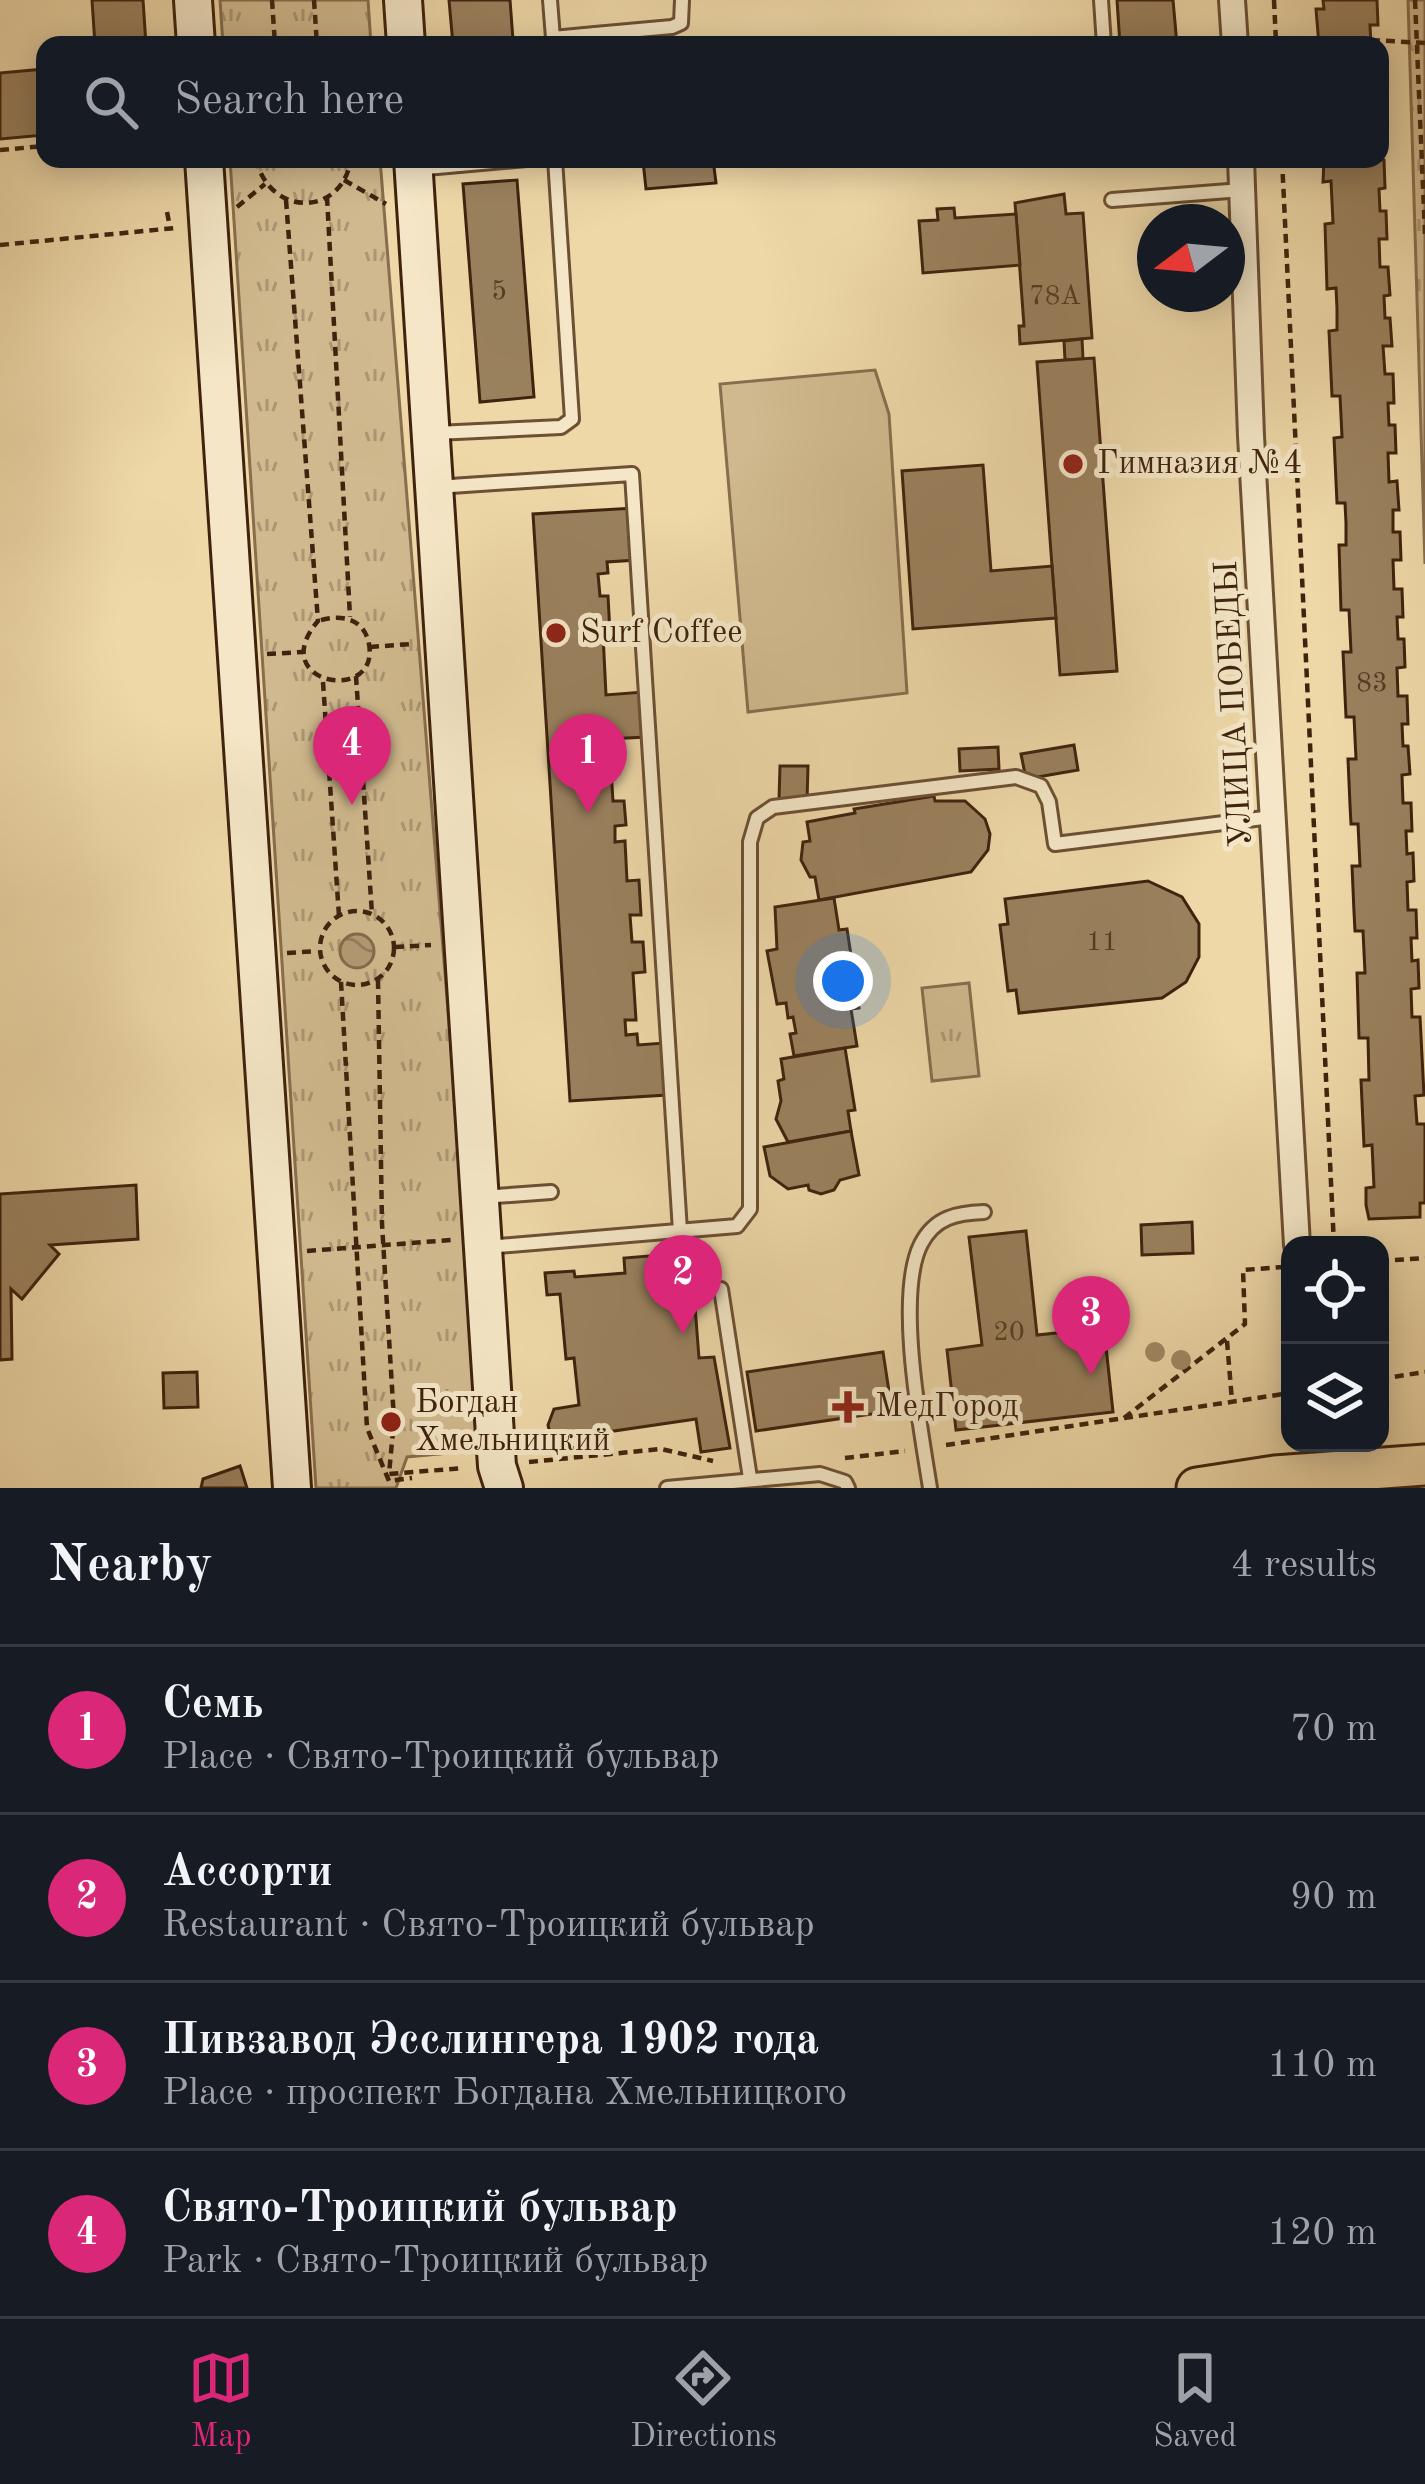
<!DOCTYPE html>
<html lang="en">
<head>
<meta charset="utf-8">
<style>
  :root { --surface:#171b24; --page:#20242c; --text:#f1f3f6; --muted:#9ea1a6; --line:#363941; --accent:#db2777 }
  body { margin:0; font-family:"Old Standard TT",serif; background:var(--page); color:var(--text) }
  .controls { position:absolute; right:36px; bottom:36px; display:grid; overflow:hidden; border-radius:24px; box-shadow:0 6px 30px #0003 }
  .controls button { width:108px; height:108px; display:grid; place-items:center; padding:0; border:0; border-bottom:3px solid var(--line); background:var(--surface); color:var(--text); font:60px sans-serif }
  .compass { position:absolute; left:1137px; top:204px; width:108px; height:108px; border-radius:50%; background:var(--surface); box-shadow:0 6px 30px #0003; rotate:254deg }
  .you { position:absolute; left:843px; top:981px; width:42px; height:42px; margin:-30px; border:9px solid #fff; border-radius:50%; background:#1a73e8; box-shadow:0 0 0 18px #1a73e833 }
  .badge { display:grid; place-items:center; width:78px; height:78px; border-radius:50%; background:var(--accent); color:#fff; font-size:39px; font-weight:700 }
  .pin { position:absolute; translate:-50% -99px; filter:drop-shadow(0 3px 6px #0008) }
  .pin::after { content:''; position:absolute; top:63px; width:42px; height:36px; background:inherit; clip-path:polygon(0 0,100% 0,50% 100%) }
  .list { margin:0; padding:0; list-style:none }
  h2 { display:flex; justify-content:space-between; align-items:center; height:156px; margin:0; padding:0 48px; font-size:51px }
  h2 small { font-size:39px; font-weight:400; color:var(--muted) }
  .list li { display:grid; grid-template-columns:78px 1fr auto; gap:36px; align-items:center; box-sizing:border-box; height:168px; padding:0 48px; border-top:3px solid var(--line) }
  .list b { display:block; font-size:45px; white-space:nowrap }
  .list p { margin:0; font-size:39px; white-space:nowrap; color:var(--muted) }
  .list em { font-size:39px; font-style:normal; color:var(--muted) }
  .icon { flex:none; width:66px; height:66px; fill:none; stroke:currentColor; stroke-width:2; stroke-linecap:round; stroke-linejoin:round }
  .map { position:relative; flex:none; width:1425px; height:1488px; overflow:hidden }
  .search { position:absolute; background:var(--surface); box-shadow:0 6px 30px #0003; left:36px; right:36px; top:36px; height:132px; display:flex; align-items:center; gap:30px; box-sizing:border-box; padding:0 42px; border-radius:24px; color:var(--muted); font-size:45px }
  .sheet { height:828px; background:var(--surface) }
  nav { display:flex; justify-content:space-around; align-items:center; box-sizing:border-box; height:168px; border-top:3px solid var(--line); background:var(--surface); font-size:33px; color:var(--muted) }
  nav a { display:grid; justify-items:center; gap:6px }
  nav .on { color:var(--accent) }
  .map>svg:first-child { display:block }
  .park { fill:url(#park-tufts); stroke:#886e4e; stroke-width:3 }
  .pitch { fill:#d0b98e; stroke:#886e4e; stroke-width:3 }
  .water { fill:url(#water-waves); stroke:#856a4b; stroke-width:3 }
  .building { fill:#9a815e; stroke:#40230e; stroke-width:3 }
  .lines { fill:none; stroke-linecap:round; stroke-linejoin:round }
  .lane-casing { stroke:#6c5034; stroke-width:18 }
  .street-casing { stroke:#6c5034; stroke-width:30 }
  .secondary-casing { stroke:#40230e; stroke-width:42 }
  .primary-casing { stroke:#40230e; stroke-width:45 }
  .path { stroke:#40230e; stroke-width:4.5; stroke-dasharray:9 6; stroke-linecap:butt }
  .lane { stroke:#f4e6c6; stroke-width:12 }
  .street { stroke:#f4e6c6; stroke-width:24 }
  .secondary { stroke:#f4e6c6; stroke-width:36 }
  .primary { stroke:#eed8a8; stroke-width:39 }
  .tree { fill:#a28965 }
  .poi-dot { fill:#8f2418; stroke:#f4e6c6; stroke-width:4.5 }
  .labels { text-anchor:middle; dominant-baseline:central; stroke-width:10; stroke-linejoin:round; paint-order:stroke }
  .number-label { font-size:27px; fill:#563a22 }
  .poi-label { font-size:33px; fill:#40230e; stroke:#f4e6c6; text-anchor:start }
  .street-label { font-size:33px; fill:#40230e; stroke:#f4e6c6 }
</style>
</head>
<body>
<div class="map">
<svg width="1425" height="1488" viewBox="0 0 1425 1488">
  <defs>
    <pattern id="park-tufts" width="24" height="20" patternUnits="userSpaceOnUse" patternTransform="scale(3)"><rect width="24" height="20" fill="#d0b98e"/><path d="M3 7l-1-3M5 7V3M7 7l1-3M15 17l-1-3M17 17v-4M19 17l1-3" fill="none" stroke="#aa9672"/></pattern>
    <pattern id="water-waves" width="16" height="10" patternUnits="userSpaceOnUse" patternTransform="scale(3)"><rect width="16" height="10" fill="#b39a74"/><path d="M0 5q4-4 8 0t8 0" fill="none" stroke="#937d5e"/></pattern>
  </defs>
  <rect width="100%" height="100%" fill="#eed8a8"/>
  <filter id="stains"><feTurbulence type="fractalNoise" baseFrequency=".00167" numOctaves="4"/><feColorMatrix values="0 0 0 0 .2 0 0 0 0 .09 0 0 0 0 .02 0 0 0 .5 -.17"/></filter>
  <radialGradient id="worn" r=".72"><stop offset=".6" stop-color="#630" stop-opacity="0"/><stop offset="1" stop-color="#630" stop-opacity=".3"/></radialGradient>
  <g class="park">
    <path d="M220,0H368L371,45H223Z"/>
    <path d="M1408,0H1425V564Z"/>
    <path d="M230,159H380L483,1450L407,1457L396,1488H316Z"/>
    <path d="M969,983L979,1076L932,1081L922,988Z"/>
  </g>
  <path class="pitch" d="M875,370L889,414L907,693L748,712L720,384Z"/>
  <circle class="water" cx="357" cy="951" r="17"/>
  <g class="building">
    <path d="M92,0H143L146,45H95Z"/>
    <path d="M449,0H510L513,40H506V45H453Z"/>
    <path d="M1117,0H1173L1177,45H1120Z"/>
    <path d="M1323,0H1377L1378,25H1370L1371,45H1319L1316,9H1324Z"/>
    <path d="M45,69V135L0,139V73Z"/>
    <path d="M665,159H713L716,183L646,189L643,161Z"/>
    <path d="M1324,159L1384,160L1385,188L1379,189L1380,211H1386L1387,239H1379L1380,267H1388L1390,295L1384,296L1385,318H1390L1392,346H1383L1385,374H1393L1394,403H1388L1389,425H1395L1396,453H1388L1389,482L1397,481L1399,510H1393V532H1400L1401,560H1393L1394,589H1402L1403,617H1397L1398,639H1404L1405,667L1397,668L1398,696H1407L1408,724H1402L1403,746H1408L1410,774L1402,775L1403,803H1411L1412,831H1406L1407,854L1413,853L1414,881L1407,882L1408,910H1416L1417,938H1411L1412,961L1418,960L1419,988L1411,989L1412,1017H1420L1424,1095L1415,1096L1417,1124H1425V1203H1420V1217L1369,1219L1366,1205V1188L1374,1187L1372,1145L1364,1146L1361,1080H1369L1368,1038H1359L1357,973H1365L1363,931H1355L1354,912L1352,866H1360L1358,824H1351L1350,805L1348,759H1356L1354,717H1346L1343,652H1351L1349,610H1341L1339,545H1346V523L1345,503H1337L1334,438L1342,437L1341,416L1340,396H1332L1329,331L1337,330V309L1336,288L1327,289L1325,224L1333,223L1331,181L1323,182Z"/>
    <path d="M517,180L534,397L480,402L463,184Z"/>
    <path d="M1064,194L1066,214L1083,213L1092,338L1020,344L1019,326H1024L1015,203Z"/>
    <path d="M954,208L955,218L1016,214L1020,265L923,273L919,221L938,220L937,209Z"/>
    <path d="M1082,339L1083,359L1065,360L1064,341Z"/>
    <path d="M1094,358L1117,671L1060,675L1037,362Z"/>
    <path d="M983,465L991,571L1052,566L1056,618L913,629L902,471Z"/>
    <path d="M634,508L637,560L607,562L608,573L598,574L600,596H608L610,633L603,634L606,695L643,692L646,737L609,739L613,801H624L626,825L615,826V842L625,841L627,881L639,880L641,915H630L632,942H643L645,972L633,973L636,1020H625L626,1035L637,1034L638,1045L664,1043L667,1095L570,1101L533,514Z"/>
    <path d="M1074,745L1078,770L1026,779L1021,754Z"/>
    <path d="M998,747L999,769L960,771L959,749Z"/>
    <path d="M780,766H808L807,801L779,800Z"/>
    <path d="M934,796L935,801H965L985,819L990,834L988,850L971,872L819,900L815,877H810L801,860L803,842L810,841L807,822L855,813L854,809Z"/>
    <path d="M1148,881L1182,897L1199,924V957L1186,982L1162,998L1019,1013L1016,990L1008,991L1000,925L1008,924L1005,899Z"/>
    <path d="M834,898L839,930L847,929L859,1008L851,1009L857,1046L794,1056L790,1034L796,1033L793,1017L788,1018L786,1003L777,1004L767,951L777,949L775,907Z"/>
    <path d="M845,1048L855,1110L848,1111L851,1131L788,1142L776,1119L781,1101L778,1081L784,1079L781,1059Z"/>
    <path d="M851,1131L859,1175L840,1180L834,1190L821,1194L809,1190L808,1185L788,1189L770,1176L764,1147Z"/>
    <path d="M136,1185L138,1239L50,1245L59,1254L22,1299L11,1289L12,1359L0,1360V1194Z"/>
    <path d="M1192,1222L1193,1253L1142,1255L1141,1225Z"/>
    <path d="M1026,1231L1037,1335L1104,1328L1113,1412L956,1430L947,1350L982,1345L969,1237Z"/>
    <path d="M660,1255L661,1271L692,1268L699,1358L714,1357L730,1448L701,1452L696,1419L587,1435L579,1446L565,1448L552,1441L548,1425L554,1409L579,1405L574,1358L566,1359L560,1294L547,1295L545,1273L574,1271L575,1277L625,1273L624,1258Z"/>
    <path d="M883,1352L892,1411L756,1431L747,1372Z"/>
    <path d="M197,1372L198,1407L164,1408L163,1373Z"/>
    <path d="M240,1466L247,1488H201L203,1479Z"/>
  </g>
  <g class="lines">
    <g class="lane-casing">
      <g id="lane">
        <path d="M550,0L553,38L595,34"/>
        <path d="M1101,0L1104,45"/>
        <path d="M595,45V34L672,27L681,23L682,0"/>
        <path d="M415,169L527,159"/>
        <path d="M1112,200L1242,190"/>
        <path d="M436,433L561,427L572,419L555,159"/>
        <path d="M436,487L632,474L680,1231"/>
        <path d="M482,1197L551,1192"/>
        <path d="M487,1247L737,1226L750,1209V842L757,818L773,807L1016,777L1041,786L1049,802L1055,844L1272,817"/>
        <path d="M721,1289L750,1478"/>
        <path d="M667,1488L820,1474L845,1482L848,1488"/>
        <path d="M930,1488C921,1430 895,1295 921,1244C935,1217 957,1213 984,1212"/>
      </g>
    </g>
    <g class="street-casing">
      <g id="street">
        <path d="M1232,0L1235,45"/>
        <path d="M1241,159L1251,436L1297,1245"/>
      </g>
    </g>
    <g class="secondary-casing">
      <g id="secondary">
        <path d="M193,0L196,45"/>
        <path d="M403,0L406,45"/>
        <path d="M204,159L292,1488"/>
        <path d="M413,159L497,1466L504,1488"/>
      </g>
    </g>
    <g class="primary-casing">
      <path id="primary" d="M1197,1488L1275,1476L1425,1465"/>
    </g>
    <g class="path">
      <path d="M272,0L275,45"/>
      <path d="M314,0L317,45"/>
      <path d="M1274,0L1276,42"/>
      <path d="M1415,0L1425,234"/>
      <path d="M1371,40L1425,43"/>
      <path d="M1259,43L1319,42"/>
      <path d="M0,150L45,146"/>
      <path d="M165,159V168"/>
      <path d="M256,159C269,217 342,218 351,159"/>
      <path d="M1282,159L1334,1245"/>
      <path d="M344,180L386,204"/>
      <path d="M327,197L350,617"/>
      <path d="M286,200L318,621C264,684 380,705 369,644C364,617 339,614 318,621"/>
      <path d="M237,207L265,184"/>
      <path d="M167,212L170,227"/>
      <path d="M0,245L175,228"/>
      <path d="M370,647L412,644"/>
      <path d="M267,654L303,652"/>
      <path d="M356,676L372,914"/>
      <path d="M323,682L339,916"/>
      <circle cx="357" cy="948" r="37"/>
      <path d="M395,947L431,945"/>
      <path d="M287,953L317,951"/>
      <path d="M378,980L382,1224L394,1420L389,1474L464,1468"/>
      <path d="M341,982L367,1428L389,1481L412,1478"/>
      <path d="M307,1251L451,1240"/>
      <path d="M1380,1261L1425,1258"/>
      <path d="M1227,1341L1232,1401"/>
      <path d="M1380,1379L1425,1372"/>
      <path d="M1124,1418L1245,1324L1243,1270L1283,1267"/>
      <path d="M946,1445L1290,1393"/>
      <path d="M845,1458L905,1451"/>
      <path d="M529,1462L661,1449L713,1461"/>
    </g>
    <use href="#lane" class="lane"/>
    <use href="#street" class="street"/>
    <use href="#secondary" class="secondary"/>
    <use href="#primary" class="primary"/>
  </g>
  <g class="tree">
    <circle cx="1155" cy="1352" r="10"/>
    <circle cx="1181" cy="1360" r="10"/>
  </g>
  <g class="poi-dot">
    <circle cx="1073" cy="464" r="12"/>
    <circle cx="556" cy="633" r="12"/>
    <path d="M842 1389h12v12h12v12h-12v12h-12v-12h-12v-12h12z"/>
    <circle cx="391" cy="1422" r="12"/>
  </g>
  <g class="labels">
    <g class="number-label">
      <text x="499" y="291">5</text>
      <text x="1055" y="296">78А</text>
      <text x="1372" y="683">83</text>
      <text x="1102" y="942">11</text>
      <text x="1009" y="1332">20</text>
    </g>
    <g class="poi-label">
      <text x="1097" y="464">Гимназия №4</text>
      <text x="580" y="633">Surf Coffee</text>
      <text x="415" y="1403">Богдан<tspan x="415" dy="38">Хмельницкий</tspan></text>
      <text x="875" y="1407">МедГород</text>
    </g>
    <g class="street-label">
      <text transform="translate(1235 704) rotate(-93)">УЛИЦА ПОБЕДЫ</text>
    </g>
  </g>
  <rect width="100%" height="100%" filter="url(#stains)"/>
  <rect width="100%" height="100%" fill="url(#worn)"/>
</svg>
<div class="controls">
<button><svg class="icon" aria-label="locate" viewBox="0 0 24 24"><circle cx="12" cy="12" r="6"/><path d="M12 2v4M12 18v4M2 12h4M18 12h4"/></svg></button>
<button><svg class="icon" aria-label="layers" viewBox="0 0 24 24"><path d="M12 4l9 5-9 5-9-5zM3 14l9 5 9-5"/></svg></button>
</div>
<svg class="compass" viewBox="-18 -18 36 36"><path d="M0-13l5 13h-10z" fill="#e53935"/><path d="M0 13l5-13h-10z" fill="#9ea1a6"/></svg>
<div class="you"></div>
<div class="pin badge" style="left:588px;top:813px">1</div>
<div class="pin badge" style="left:683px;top:1334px">2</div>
<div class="pin badge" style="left:1091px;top:1375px">3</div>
<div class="pin badge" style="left:352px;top:805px">4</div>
<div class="search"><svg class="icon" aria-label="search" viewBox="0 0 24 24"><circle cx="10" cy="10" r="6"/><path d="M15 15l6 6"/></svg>Search here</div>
</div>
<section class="sheet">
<h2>Nearby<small>4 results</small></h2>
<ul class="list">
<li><span class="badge">1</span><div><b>Семь</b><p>Place · Свято-Троицкий бульвар</p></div><em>70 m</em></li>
<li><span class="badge">2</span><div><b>Ассорти</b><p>Restaurant · Свято-Троицкий бульвар</p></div><em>90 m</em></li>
<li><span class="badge">3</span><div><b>Пивзавод Эсслингера 1902 года</b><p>Place · проспект Богдана Хмельницкого</p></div><em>110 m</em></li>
<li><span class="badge">4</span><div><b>Свято-Троицкий бульвар</b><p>Park · Свято-Троицкий бульвар</p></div><em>120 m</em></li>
</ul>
</section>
<nav>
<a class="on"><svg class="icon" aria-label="map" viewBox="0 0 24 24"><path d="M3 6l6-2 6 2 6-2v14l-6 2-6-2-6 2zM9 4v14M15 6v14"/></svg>Map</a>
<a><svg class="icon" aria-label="directions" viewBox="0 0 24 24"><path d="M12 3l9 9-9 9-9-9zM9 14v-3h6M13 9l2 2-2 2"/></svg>Directions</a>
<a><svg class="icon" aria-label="saved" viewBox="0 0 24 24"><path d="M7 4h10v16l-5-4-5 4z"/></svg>Saved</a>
</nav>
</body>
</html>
